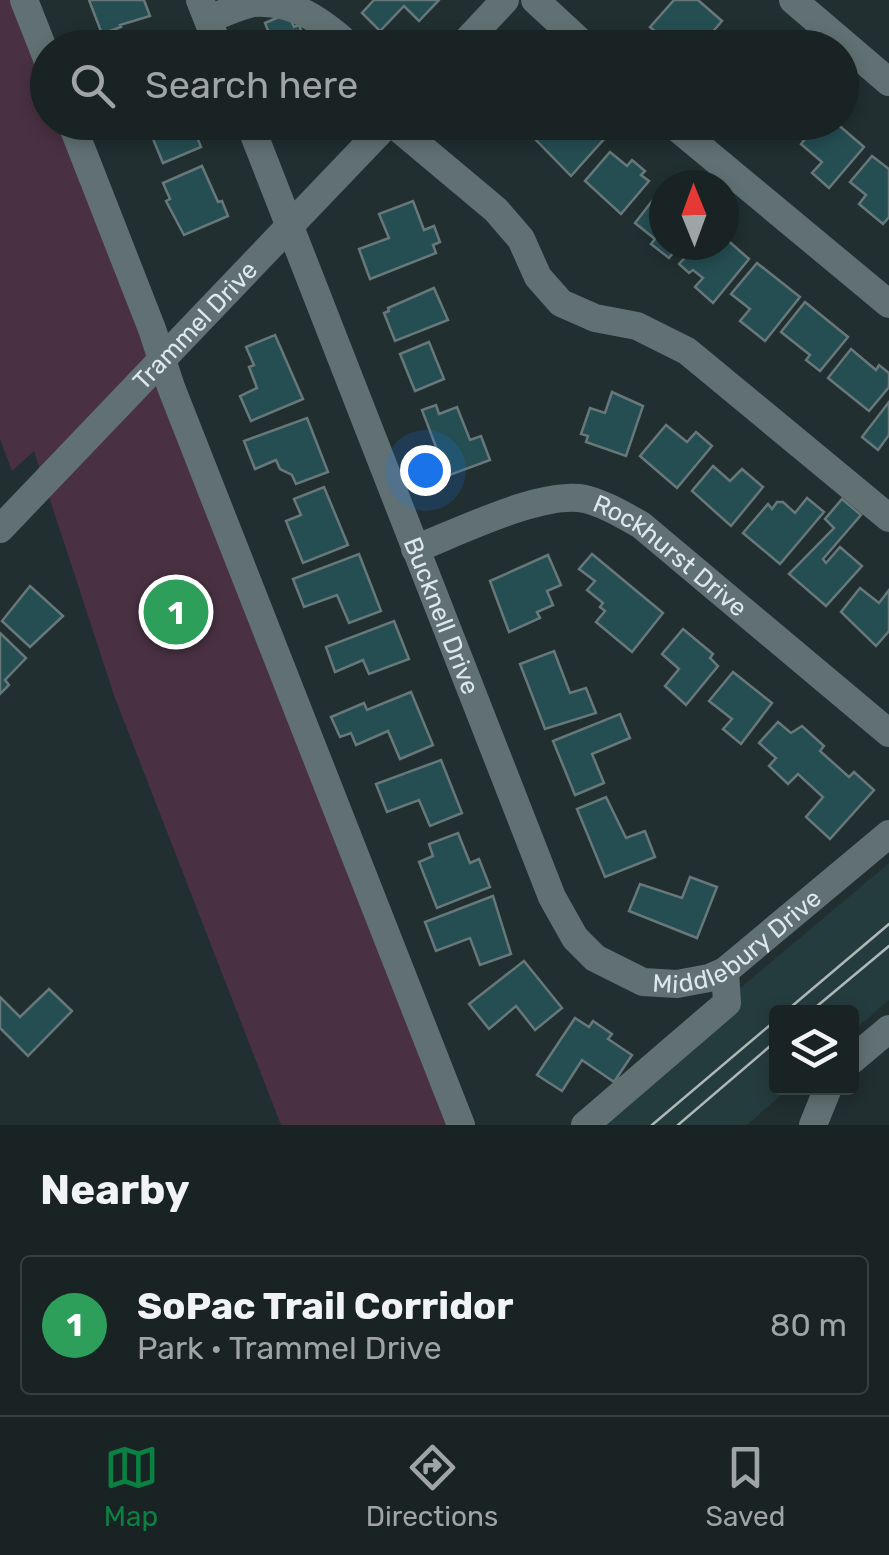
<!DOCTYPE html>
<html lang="en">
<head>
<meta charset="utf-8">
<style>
  :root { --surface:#192324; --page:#262f31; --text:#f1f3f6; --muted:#9fa4a6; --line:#374041; --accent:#0b8043 }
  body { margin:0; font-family:Rubik,sans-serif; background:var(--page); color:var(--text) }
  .controls { position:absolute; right:30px; bottom:30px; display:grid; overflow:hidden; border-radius:10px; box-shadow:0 5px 15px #0003 }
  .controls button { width:90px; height:90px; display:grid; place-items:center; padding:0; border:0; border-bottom:2px solid var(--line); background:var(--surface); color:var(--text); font:50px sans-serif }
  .compass { position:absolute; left:649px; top:170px; width:90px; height:90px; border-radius:50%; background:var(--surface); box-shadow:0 5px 15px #0003; rotate:359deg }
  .you { position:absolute; left:425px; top:470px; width:35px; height:35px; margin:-25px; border:8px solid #fff; border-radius:50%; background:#1a73e8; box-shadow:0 0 0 15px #1a73e833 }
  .badge { display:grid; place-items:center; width:65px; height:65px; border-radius:50%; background:var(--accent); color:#fff; font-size:32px; font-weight:700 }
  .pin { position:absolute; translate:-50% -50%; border:5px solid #fff; box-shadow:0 2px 10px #0006 }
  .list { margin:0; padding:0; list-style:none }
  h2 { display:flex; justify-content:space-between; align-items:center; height:130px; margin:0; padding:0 40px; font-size:42px }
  h2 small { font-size:32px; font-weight:400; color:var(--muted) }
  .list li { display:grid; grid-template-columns:65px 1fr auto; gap:30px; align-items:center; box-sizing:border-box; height:140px; margin:0 20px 20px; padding:0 20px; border:2px solid var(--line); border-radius:10px }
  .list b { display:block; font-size:38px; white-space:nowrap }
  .list p { margin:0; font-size:32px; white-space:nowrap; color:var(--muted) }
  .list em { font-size:32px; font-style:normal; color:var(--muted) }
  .icon { flex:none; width:55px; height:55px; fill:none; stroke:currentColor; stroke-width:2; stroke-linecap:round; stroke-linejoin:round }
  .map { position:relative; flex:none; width:889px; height:1125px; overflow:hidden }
  .search { position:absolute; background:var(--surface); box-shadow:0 5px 15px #0003; left:30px; right:30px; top:30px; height:110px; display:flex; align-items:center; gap:25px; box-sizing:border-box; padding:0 35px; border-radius:55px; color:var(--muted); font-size:38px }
  .sheet { height:290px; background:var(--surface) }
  nav { display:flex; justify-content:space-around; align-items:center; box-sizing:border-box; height:140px; border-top:2px solid var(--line); background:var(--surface); font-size:28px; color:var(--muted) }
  nav a { display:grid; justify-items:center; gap:5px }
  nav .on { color:var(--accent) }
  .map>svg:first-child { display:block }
  .built { fill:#253c3e }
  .green { fill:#493142 }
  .building { fill:#254e53; stroke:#68787a; stroke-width:2.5 }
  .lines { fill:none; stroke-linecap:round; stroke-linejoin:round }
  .minor { stroke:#617173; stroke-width:28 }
  .tram { stroke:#aeb8b9; stroke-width:2.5 }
  .labels { text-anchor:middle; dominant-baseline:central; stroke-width:8; stroke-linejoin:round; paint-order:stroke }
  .street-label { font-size:25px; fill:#dfe8e9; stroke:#212f30 }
</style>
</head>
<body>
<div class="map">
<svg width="889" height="1125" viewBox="0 0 889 1125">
  <rect width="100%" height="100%" fill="#212f30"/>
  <path class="built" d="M889,863V1000L852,1032V1012H776V1088H789L747,1125H577Z"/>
  <path class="green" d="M0,0H22L47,64L48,122L71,123L471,1125H281L115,698L34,451L12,471L0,439Z"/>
  <g class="building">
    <path d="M89,0H144L150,16L120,25L121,27L102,34Z"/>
    <path d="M374,0H439L419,21L404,6L380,31L362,13Z"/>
    <path d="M674,0H698L722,21L699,48H692L677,34L669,43L650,27Z"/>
    <path d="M288,13L294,27L299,25L307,45L311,43L313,48H275L265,23Z"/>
    <path d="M156,34L162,48H121V47Z"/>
    <path d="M146,122H191L201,147L163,163Z"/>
    <path d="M552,122H575L579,126L588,122L605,138L571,176L536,140Z"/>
    <path d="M819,122H835L864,147L829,188L812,173L822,162L801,144Z"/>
    <path d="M610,152L627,166L632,160L645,171L641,175L649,181L621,214L585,181Z"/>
    <path d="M872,156L889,169V217L883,224L859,204L866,195L850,182Z"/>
    <path d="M202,166L218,202L222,201L228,216L184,235L166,201L170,199L163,183Z"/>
    <path d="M659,192L664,196V245H679L669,258L651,244L655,239L635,223Z"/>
    <path d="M413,201L424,230L434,226L440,242L433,245L436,253L370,279L359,249L389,238L379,214Z"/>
    <path d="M724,237L749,259L713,303L695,287L703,278L693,270L689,273L679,264L697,245H724Z"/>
    <path d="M757,263L800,297L765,341L740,321L750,309L731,294Z"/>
    <path d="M434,288L448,320L395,341L384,313L389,311L388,308Z"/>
    <path d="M805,302L848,337L820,371L806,360L810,355L781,332Z"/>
    <path d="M275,335L303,399L251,421L240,396L257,388L249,367L254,365L246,347Z"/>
    <path d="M429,342L444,379L415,391L400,354Z"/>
    <path d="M851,349L876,370L879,365L889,373V387L869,411L828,378Z"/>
    <path d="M612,392L643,406L626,456L586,442L588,436L581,434L590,408L605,413Z"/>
    <path d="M889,402V435L878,450L862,437Z"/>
    <path d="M436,405L439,414L457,407L470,440L481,436L490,460L447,476L422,410Z"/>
    <path d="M307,418L328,472L296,484L292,475L280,469L276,460L255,469L244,441Z"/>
    <path d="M666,425L687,442L696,432L712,446L677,488L640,456Z"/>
    <path d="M713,466L730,481L742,469L763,487L731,526L692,491Z"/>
    <path d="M324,487L348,545L303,563L286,521L301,515L294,499Z"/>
    <path d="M807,498L824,512L780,564L743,533L768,504L772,509L777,502H783L795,513Z"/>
    <path d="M842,499L861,515L823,559L826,563L840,547L862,566L826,606L789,574L834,528L825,519Z"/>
    <path d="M359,554L381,611L349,623L337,595L304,607L293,579Z"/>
    <path d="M592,554L663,613L632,652L596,622L605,611L600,607L603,603L587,590L595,581L579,569Z"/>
    <path d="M548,555L561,585L547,591L553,605L537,612L540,618L509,632L490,581Z"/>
    <path d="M30,586L63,616L30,647L2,621Z"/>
    <path d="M860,588L879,603L889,590V631L876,646L841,612Z"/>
    <path d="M394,621L409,659L369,674L363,660L335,672L326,647Z"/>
    <path d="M683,629L713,654L710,658L718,666L686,705L665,686L679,669L662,654Z"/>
    <path d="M0,633L26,658L5,680L9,685L0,694Z"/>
    <path d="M554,651L570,693L586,688L596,713L545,729L520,664Z"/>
    <path d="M733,672L772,703L741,744L723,729L732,719L709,701Z"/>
    <path d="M411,692L433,745L400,759L388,731L356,745L351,733L340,737L331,717L364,703L367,710Z"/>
    <path d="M620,714L630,738L592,754L604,783L575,795L553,741Z"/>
    <path d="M778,722L791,733L802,726L824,746L820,751L849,777L854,772L874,790L830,839L806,817L823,797L798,774L788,784L769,766L776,758L759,743Z"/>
    <path d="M441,760L462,813L430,826L419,800L387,812L376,784Z"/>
    <path d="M606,797L626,838L645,831L655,857L605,877L577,809Z"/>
    <path d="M458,833L470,863L479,859L490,887L437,908L419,862L433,856L429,844Z"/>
    <path d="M690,877L717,887L697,938L629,911L640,884L682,898Z"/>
    <path d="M493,896L511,954L480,965L470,938L436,951L425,922Z"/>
    <path d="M524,961L562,1008L535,1030L516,1006L489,1029L469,1004Z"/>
    <path d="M49,989L72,1011L28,1056L0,1028V997L20,1017Z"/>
    <path d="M575,1018L589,1027L593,1021L612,1034L608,1039L632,1055L614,1082L582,1060L562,1091L537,1075Z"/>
  </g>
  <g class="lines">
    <g class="minor">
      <path d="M24,0L48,61"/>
      <path d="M200,0L219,48"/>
      <path d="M535,0L587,48"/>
      <path d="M793,0L889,82"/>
      <path d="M208,19C223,14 238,6 253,3C295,0 323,22 352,48"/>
      <path d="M460,48L505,0"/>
      <path d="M71,122L152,329L171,387L461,1125"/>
      <path id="s1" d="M249,122L552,897L575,938L595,958L643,982L677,984L709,978L725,971L889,834"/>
      <path d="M391,122L496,210L521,239L538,277L561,303L595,318L637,326L687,351L889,518"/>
      <path d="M670,122L889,304"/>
      <path id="s2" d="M0,529L389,122"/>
      <path id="s3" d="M415,549C457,533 542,490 585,499C605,504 623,515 641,525L889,733"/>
      <path d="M852,1060L889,1029"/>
      <path d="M585,1125L727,1003L725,971"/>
      <path d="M813,1125L828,1088"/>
    </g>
    <g class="tram">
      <path d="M785,1012L889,924"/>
      <path d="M810,1012L889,946"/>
      <path d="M652,1125L776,1020"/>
      <path d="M678,1125L776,1041"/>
    </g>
  </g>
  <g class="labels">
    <g class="street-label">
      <text stroke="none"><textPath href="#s2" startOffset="282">Trammel Drive</textPath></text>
      <text stroke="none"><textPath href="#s3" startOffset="282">Rockhurst Drive</textPath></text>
      <text stroke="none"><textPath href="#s1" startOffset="530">Bucknell Drive</textPath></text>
      <text stroke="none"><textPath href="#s1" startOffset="1068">Middlebury Drive</textPath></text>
    </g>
  </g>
</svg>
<div class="controls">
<button><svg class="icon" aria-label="layers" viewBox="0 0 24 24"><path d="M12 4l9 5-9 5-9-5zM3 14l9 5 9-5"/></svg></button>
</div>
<svg class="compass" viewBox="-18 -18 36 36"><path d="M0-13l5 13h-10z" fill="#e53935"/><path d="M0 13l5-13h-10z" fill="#9fa4a6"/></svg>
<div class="you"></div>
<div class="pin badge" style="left:176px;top:612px;background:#2e9e5b">1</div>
<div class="search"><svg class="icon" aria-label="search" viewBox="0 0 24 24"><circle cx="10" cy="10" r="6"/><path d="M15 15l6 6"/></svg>Search here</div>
</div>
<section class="sheet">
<h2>Nearby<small></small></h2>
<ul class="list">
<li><span class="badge" style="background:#2e9e5b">1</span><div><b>SoPac Trail Corridor</b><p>Park · Trammel Drive</p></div><em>80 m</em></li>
</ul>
</section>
<nav>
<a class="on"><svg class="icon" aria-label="map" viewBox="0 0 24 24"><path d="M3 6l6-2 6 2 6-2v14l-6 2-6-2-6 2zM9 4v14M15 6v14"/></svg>Map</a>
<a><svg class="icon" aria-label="directions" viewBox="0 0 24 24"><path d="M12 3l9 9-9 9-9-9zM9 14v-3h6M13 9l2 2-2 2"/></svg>Directions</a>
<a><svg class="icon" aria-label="saved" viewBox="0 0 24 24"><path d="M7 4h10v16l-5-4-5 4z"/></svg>Saved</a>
</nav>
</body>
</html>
